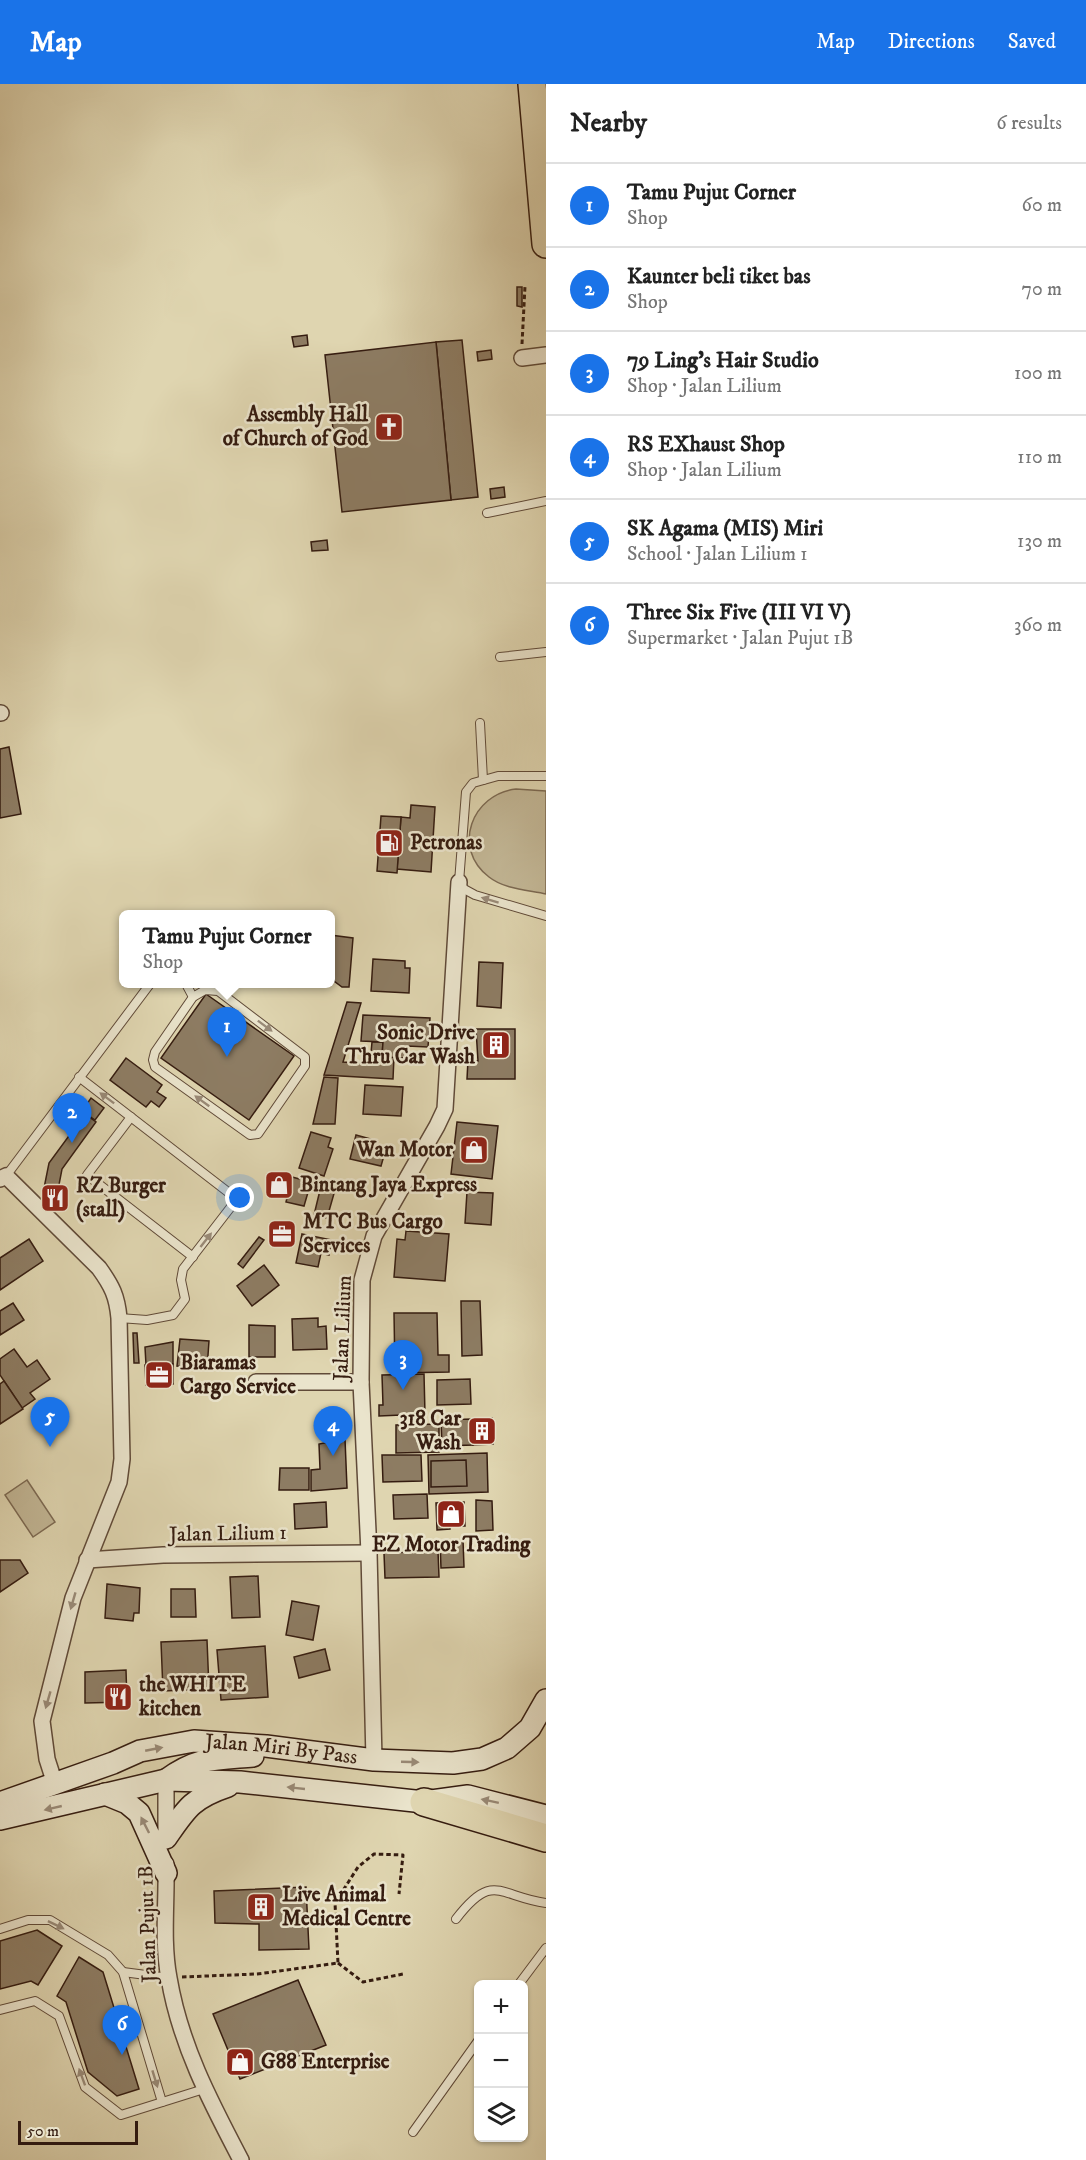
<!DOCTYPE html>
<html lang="en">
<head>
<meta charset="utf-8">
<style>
  :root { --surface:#fff; --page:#f2f2f2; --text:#222; --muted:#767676; --line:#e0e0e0; --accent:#1a73e8 }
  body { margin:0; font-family:"IM FELL DW Pica",serif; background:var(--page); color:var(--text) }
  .controls { position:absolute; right:18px; bottom:18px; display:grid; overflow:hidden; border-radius:9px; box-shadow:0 2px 4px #0004 }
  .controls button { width:54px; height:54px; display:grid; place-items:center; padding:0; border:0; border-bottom:2px solid var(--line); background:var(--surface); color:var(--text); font:30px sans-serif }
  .scale { position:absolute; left:18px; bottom:15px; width:120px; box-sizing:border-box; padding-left:6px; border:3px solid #351c10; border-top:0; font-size:16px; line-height:21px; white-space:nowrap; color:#351c10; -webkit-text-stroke:4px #eae4cc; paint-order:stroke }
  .you { position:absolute; left:240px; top:1114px; width:21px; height:21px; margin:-15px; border:4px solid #fff; border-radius:50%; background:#1a73e8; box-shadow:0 0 0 9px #1a73e833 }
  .badge { display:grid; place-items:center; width:39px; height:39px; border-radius:50%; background:var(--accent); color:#fff; font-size:20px; font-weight:700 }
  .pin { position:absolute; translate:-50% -50px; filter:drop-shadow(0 2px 3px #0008) }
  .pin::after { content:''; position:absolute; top:32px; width:21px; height:18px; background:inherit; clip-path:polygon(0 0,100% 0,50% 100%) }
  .popup { position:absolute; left:119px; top:826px; width:216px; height:78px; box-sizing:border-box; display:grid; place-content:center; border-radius:9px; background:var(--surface); filter:drop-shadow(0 2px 4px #0005); font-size:20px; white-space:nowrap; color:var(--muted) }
  .popup b { font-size:22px; color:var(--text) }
  .popup::after { content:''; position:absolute; left:50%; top:100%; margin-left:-12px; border:12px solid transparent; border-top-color:var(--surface) }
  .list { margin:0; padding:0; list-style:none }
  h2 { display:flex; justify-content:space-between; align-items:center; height:78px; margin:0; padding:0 24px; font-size:26px }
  h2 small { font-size:20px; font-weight:400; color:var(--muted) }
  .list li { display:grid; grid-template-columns:39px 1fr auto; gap:18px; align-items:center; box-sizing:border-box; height:84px; padding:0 24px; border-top:2px solid var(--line) }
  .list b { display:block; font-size:22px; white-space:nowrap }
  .list p { margin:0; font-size:20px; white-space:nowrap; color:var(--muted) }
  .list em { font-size:20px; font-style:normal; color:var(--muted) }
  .icon { flex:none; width:33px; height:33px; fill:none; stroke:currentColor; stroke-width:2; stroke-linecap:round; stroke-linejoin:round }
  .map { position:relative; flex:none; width:546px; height:2076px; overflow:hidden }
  header { display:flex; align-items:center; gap:36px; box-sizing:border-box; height:84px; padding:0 30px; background:var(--accent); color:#fff }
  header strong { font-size:28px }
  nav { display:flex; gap:33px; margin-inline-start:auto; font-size:21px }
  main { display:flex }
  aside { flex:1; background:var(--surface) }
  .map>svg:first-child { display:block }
  .green { fill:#c2b695; stroke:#7c6952; stroke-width:1.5 }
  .building { fill:#8d7c63; stroke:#351c10; stroke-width:1.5 }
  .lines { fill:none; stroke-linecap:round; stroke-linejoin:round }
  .lane-casing { stroke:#604a38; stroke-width:10 }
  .street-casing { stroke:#604a38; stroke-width:18 }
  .secondary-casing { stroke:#351c10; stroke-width:24 }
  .highway-casing { stroke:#351c10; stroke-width:30 }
  .path { stroke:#351c10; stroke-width:3; stroke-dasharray:4.5 3; stroke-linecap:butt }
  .lane { stroke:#eae4cc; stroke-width:8 }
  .street { stroke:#eae4cc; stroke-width:15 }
  .secondary { stroke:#eae4cc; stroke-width:21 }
  .highway { stroke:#dfd5b0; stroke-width:27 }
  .oneway { fill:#998a77 }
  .labels { text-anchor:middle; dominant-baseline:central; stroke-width:5; stroke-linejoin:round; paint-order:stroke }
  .poi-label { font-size:21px; font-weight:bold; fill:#351c10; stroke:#eae4cc; text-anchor:start }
  .street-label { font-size:21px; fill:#351c10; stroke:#eae4cc }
</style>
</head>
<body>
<header>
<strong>Map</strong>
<nav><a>Map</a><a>Directions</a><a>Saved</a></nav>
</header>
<main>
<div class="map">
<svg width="546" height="2076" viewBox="0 0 546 2076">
  <rect width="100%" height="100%" fill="#dfd5b0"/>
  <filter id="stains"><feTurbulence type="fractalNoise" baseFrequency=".00333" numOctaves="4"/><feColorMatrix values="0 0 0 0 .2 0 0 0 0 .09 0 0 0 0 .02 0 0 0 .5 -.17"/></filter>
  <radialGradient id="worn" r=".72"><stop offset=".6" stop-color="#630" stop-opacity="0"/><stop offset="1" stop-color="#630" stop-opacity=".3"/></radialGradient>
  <g class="green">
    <path d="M516,705L546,707V810C527,806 504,805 489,793C451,764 472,710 516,705Z"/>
    <path d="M27,1396L55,1438L33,1453L5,1411Z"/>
  </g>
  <g class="building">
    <path d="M517,203H522V223L517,222Z"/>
    <path d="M307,251L308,261L294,263L292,253Z"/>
    <path d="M462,256L478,413L451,416L436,258Z"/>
    <path d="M436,258L451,416L342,428L325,271Z"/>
    <path d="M491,266L492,275L478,277L477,268Z"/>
    <path d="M504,403L505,413L491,415L490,405Z"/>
    <path d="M327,456L328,466L312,467L311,458Z"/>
    <path d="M9,663L21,730L0,734V665Z"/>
    <path d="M411,721L435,723L431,788L397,785L401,733L410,734Z"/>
    <path d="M381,732L401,733L397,789L377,787Z"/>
    <path d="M330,851L353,854L349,903H342L330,894Z"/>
    <path d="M373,875L405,877V884H410L409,909L371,907Z"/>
    <path d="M479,878L503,879L501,924L477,922Z"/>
    <path d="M206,910L294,972L249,1036L161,974Z"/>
    <path d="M347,918L361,919L343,978L370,980L372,958H383L382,973H394L393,995L324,991Z"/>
    <path d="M363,931L430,934L428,963L407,962V974L382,973L383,958L361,957Z"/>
    <path d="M476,945H515V995H467L468,976L478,977Z"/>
    <path d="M126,974L162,1001L157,1008L166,1014L159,1023L151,1017L146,1023L110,996Z"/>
    <path d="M324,993L338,994L335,1040H313Z"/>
    <path d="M365,1001L403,1003L401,1032L363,1030Z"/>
    <path d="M91,1014L104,1024L95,1036L82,1027Z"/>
    <path d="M85,1030L96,1038L62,1085L58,1106L44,1104L49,1079Z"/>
    <path d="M457,1038L498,1042L492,1095L451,1090Z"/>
    <path d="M311,1048L331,1054L328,1063L333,1065L324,1092L299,1084Z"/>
    <path d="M356,1051L378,1057L376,1065L385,1068L381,1082L350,1075Z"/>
    <path d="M280,1092L286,1106L278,1110L272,1096Z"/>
    <path d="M292,1093L311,1098L304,1122L286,1118Z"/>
    <path d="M321,1102L335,1106L327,1134L314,1131Z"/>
    <path d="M467,1108L493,1109L491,1141L465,1139Z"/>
    <path d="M279,1140L289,1142L285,1160L274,1157Z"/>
    <path d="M406,1147L449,1150L445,1197L394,1193L397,1155L405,1156Z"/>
    <path d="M302,1150L332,1156L329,1171L321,1169L318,1183L296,1179Z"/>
    <path d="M259,1153L264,1156L243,1184L238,1180Z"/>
    <path d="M29,1155L43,1177L0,1206V1174Z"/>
    <path d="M264,1181L279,1201L252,1222L237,1202Z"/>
    <path d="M461,1217H480L482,1271L462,1272Z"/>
    <path d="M13,1219L24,1236L0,1251V1227Z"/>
    <path d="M394,1229H437L438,1271H449V1288L395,1289Z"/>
    <path d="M318,1234V1243L326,1242L327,1265L293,1266L292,1235Z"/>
    <path d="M249,1241L275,1242V1273H249Z"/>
    <path d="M133,1249H137L139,1279H134Z"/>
    <path d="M180,1255L209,1257L207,1285L177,1282Z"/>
    <path d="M173,1258V1280L146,1281L145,1263Z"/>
    <path d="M14,1265L27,1283L37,1276L50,1295L30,1309L35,1315L22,1324L0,1291V1275Z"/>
    <path d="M173,1280V1300L146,1301L145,1281Z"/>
    <path d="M424,1290L425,1330L379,1332V1321H383L382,1291Z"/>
    <path d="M470,1295L471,1320L437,1321V1296Z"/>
    <path d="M4,1297L23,1325L0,1340V1300Z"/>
    <path d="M492,1334L493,1360L473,1361L472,1335Z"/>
    <path d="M472,1335L473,1361L442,1362L441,1336Z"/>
    <path d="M439,1340V1368L396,1369V1341Z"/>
    <path d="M345,1355L347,1404L311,1407V1386L320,1385L319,1360Z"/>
    <path d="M487,1369L488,1408L429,1410L428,1371Z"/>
    <path d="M382,1371H421L422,1397L383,1398Z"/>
    <path d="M466,1376L467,1402L431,1403V1377Z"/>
    <path d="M280,1384H309V1406H279Z"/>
    <path d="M427,1410L428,1434L394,1435L393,1411Z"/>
    <path d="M476,1416L492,1417L493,1446L476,1447Z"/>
    <path d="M326,1418L327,1443L295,1445L294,1420Z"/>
    <path d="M464,1418L465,1442H450V1445L437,1446L436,1419Z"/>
    <path d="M463,1456L464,1483L441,1484L440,1457Z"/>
    <path d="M438,1467L439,1493L385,1494L384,1469Z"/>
    <path d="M0,1476H20L28,1489L0,1508Z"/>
    <path d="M258,1492L260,1533L232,1534L230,1493Z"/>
    <path d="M107,1500L140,1504L139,1529H134L133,1537L105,1534Z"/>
    <path d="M171,1505H195L196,1533H171Z"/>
    <path d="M292,1517L319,1522L313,1556L286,1551Z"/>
    <path d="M207,1556L209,1605L163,1607L161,1558Z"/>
    <path d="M265,1562L268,1613L221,1616L217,1566Z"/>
    <path d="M325,1565L330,1586L299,1594L294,1573Z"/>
    <path d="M126,1586L127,1618L85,1619V1588Z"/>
    <path d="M306,1803L309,1865L259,1866V1840L215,1839L214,1807Z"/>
    <path d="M37,1846L62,1862L38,1901L31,1897L0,1905V1857Z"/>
    <path d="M79,1873L103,1888L139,2005L117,2012L88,1988L66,1918L57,1912Z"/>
    <path d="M298,1896L326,1961L240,1995L213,1930Z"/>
  </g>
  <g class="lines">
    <g class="lane-casing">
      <g id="lane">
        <path d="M487,429L546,417"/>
        <path d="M500,573L546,568"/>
        <path d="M480,639L483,696"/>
        <path d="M546,692H498L473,699L466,708L459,798L464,805L475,811L546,832"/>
        <path d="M186,900L193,913"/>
        <path d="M209,900L305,973V982L258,1050L250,1051L155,983L153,976L155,968L193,913L205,906L218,907"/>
        <path d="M79,993L237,1115L183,1185L181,1196L185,1215L173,1231L147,1236L119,1234"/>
        <path d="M131,1033L87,1091L193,1173"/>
        <path d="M6,1092L150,900"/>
        <path d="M456,1835C493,1787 498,1812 546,1819"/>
        <path d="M0,1845L28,1836H50L108,1871L123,1888L162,2018"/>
        <path d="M123,1888L169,1894"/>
        <path d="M519,1900L546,1864"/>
        <path d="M0,1926L35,1917L59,1932L85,2003L121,2031L204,2005"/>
        <path d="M413,2048L478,1957"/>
      </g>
    </g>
    <g class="street-casing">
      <g id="street">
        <path d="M522,274L546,271"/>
        <path d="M0,629H1"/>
        <path d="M0,1095L6,1092L99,1184C112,1202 117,1212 119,1234L122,1375L119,1398L73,1514L42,1637L47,1675L55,1700"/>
        <path d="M256,1298H361"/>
        <path d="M87,1476L163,1471L369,1469"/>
        <path d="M374,1676L369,1469L361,1298L362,1196L374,1152L437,1042L445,1025L459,798"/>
        <path d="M166,1696V1756"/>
        <path d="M166,1780C167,1818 162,1857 169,1894C180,1960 210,2017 241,2076"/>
      </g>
    </g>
    <g class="secondary-casing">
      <g id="secondary">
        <path d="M166,1696C198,1673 215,1675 253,1672"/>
        <path d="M105,1710L127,1719L139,1729L166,1789"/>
        <path id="s1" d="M0,1719L113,1679L140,1667L194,1657L266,1662L374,1676L453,1679L482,1675L507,1664L530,1644L546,1616"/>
        <path d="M0,1735L166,1696L240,1698L424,1718L468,1712L546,1732"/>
        <path d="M166,1754C186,1725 192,1714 228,1702"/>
      </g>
    </g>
    <g class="highway-casing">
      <g id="highway">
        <path d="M532,0L546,160"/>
        <path d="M424,1718L546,1754"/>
      </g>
    </g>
    <g class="path">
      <path d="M522,260L525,202"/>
      <path d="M338,1879L363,1898L403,1890"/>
      <path d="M182,1893L257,1890L338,1879L335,1819L358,1783L374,1770L403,1771L399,1810"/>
    </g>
    <use href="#lane" class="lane"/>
    <use href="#street" class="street"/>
    <use href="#secondary" class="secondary"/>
    <use href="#highway" class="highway"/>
  </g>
  <defs><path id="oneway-solid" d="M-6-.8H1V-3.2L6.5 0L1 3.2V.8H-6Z" transform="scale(1.5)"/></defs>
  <g class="oneway">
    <use href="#oneway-solid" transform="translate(490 816) rotate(-163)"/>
    <use href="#oneway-solid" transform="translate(265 942) rotate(37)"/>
    <use href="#oneway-solid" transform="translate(107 1014) rotate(-143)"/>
    <use href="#oneway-solid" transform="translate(202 1017) rotate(-144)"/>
    <use href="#oneway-solid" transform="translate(206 1156) rotate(-52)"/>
    <use href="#oneway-solid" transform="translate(73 1517) rotate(106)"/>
    <use href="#oneway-solid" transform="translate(48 1616) rotate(106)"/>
    <use href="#oneway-solid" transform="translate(154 1665) rotate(-11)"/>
    <use href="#oneway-solid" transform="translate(410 1678) rotate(2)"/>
    <use href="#oneway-solid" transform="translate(296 1704) rotate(-174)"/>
    <use href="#oneway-solid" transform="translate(490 1717) rotate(-168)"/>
    <use href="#oneway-solid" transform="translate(53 1724) rotate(167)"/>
    <use href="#oneway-solid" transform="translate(145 1741) rotate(-117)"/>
    <use href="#oneway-solid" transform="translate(56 1841) rotate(26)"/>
    <use href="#oneway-solid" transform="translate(82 1993) rotate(-110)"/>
    <use href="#oneway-solid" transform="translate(155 1995) rotate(73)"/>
  </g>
  <defs>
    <g id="church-square" transform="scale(1.5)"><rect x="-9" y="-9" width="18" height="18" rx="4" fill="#8f2418" stroke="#eae4cc"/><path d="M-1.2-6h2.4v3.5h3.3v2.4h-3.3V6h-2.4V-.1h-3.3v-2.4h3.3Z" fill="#fff"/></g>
    <g id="fuel-square" transform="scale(1.5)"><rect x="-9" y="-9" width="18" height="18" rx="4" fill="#8f2418" stroke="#eae4cc"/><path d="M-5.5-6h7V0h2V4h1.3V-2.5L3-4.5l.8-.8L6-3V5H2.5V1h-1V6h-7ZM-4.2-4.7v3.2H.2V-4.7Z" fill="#fff"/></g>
    <g id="building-square" transform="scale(1.5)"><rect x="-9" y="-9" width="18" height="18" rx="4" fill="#8f2418" stroke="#eae4cc"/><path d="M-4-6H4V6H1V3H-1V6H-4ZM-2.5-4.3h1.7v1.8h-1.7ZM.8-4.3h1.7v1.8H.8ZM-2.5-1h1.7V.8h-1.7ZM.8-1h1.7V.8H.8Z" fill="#fff"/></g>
    <g id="shop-square" transform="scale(1.5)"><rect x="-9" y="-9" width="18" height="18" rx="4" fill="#8f2418" stroke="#eae4cc"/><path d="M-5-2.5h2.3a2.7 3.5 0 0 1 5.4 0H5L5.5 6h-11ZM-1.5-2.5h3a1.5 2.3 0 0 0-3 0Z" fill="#fff"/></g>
    <g id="restaurant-square" transform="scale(1.5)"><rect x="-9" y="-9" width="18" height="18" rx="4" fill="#8f2418" stroke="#eae4cc"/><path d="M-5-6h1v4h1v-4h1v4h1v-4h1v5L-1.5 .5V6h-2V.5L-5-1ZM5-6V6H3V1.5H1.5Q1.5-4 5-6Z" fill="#fff"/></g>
    <g id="office-square" transform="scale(1.5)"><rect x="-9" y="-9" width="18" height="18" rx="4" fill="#8f2418" stroke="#eae4cc"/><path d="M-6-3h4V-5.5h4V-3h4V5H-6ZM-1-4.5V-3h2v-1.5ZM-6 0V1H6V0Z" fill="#fff"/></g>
  </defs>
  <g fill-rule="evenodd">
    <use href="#church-square" x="389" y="343"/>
    <use href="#fuel-square" x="389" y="759"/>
    <use href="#building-square" x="496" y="961"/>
    <use href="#shop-square" x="474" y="1066"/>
    <use href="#shop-square" x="279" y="1101"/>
    <use href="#restaurant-square" x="55" y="1114"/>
    <use href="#office-square" x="282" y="1150"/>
    <use href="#office-square" x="159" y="1291"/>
    <use href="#building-square" x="482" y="1347"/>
    <use href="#shop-square" x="451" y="1430"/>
    <use href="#restaurant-square" x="118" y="1613"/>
    <use href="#building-square" x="261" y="1823"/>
    <use href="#shop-square" x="240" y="1978"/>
  </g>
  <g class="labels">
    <g class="poi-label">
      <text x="368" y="331" text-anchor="end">Assembly Hall<tspan x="368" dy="24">of Church of God</tspan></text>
      <text x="410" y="759">Petronas</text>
      <text x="475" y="949" text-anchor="end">Sonic Drive<tspan x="475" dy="24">Thru Car Wash</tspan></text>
      <text x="453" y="1066" text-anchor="end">Wan Motor</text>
      <text x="300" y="1101">Bintang Jaya Express</text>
      <text x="76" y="1102">RZ Burger<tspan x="76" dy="24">(stall)</tspan></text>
      <text x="303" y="1138">MTC Bus Cargo<tspan x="303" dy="24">Services</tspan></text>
      <text x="180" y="1279">Biaramas<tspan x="180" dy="24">Cargo Service</tspan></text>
      <text x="461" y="1335" text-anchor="end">318 Car<tspan x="461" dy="24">Wash</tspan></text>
      <text x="451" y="1461" text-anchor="middle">EZ Motor Trading</text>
      <text x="139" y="1601">the WHITE<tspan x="139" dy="24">kitchen</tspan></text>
      <text x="282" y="1811">Live Animal<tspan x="282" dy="24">Medical Centre</tspan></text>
      <text x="261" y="1978">G88 Enterprise</text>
    </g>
    <g class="street-label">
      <text transform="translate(343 1244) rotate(-88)">Jalan Lilium</text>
      <text transform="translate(228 1450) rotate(-1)">Jalan Lilium 1</text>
      <text stroke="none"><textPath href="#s1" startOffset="292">Jalan Miri By Pass</textPath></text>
      <text transform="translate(148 1840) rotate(-92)">Jalan Pujut 1B</text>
    </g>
  </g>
  <rect width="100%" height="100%" filter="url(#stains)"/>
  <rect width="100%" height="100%" fill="url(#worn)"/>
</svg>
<div class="controls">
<button>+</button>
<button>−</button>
<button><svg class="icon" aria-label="layers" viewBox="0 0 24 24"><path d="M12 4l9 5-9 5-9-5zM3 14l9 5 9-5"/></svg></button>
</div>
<div class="scale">50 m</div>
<div class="you"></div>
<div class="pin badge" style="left:227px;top:973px">1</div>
<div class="popup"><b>Tamu Pujut Corner</b>Shop</div>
<div class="pin badge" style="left:72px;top:1059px">2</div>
<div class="pin badge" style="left:403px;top:1306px">3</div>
<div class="pin badge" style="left:333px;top:1372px">4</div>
<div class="pin badge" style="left:50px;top:1363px">5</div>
<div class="pin badge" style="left:122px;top:1971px">6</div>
</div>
<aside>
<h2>Nearby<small>6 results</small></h2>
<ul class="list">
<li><span class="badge">1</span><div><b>Tamu Pujut Corner</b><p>Shop</p></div><em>60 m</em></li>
<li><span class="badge">2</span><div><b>Kaunter beli tiket bas</b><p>Shop</p></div><em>70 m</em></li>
<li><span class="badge">3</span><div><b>79 Ling’s Hair Studio</b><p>Shop · Jalan Lilium</p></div><em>100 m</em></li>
<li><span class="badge">4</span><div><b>RS EXhaust Shop</b><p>Shop · Jalan Lilium</p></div><em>110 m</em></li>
<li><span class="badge">5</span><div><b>SK Agama (MIS) Miri</b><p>School · Jalan Lilium 1</p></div><em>130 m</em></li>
<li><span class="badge">6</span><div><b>Three Six Five (III VI V)</b><p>Supermarket · Jalan Pujut 1B</p></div><em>360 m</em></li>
</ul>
</aside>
</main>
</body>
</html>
